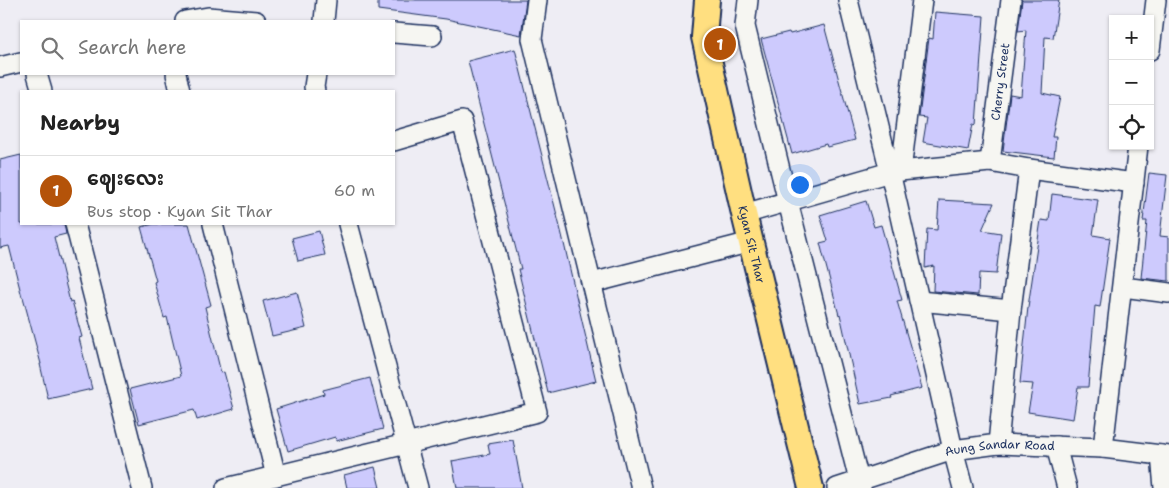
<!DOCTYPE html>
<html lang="en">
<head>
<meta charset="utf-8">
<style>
  :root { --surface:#fff; --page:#f6f6f6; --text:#222; --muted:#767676; --line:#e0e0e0; --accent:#b45309 }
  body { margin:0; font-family:"Shantell Sans","Noto Sans Myanmar",sans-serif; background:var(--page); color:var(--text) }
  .controls { position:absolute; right:15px; top:15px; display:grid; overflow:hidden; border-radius:0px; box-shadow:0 1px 4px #0004 }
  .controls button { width:45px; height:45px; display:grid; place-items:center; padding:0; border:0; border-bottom:1px solid var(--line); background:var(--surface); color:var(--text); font:25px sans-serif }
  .you { position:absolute; left:799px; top:184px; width:18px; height:18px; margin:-12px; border:4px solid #fff; border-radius:50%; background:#1a73e8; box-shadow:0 0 0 8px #1a73e833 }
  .badge { display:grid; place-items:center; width:32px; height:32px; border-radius:50%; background:var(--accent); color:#fff; font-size:16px; font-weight:700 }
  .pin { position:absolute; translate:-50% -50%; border:2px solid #fff; box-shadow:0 1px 5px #0006 }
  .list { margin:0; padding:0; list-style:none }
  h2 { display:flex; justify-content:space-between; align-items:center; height:65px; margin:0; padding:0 20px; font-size:21px }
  h2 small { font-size:16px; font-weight:400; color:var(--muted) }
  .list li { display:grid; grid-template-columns:32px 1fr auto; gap:15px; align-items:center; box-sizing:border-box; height:70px; padding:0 20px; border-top:1px solid var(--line) }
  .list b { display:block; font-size:19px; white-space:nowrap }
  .list p { margin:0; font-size:16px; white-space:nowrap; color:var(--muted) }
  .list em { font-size:16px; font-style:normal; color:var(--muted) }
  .icon { flex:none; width:28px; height:28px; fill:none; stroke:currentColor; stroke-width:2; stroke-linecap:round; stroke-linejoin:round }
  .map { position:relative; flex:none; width:1169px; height:488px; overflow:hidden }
  .search { position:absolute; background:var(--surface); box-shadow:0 1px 4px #0004; left:20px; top:20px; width:375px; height:55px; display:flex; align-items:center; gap:12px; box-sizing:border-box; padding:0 18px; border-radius:0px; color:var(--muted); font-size:19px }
  .panel { position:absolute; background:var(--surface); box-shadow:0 1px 4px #0004; left:20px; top:90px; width:375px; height:135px; border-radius:0px }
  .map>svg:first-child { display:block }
  .building { fill:#cdcafd; stroke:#1b2f5e }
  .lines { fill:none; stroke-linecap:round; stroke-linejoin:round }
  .minor-casing { stroke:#1b2f5e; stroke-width:22 }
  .major-casing { stroke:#1b2f5e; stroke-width:28 }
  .minor { stroke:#f6f6f2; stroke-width:19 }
  .major { stroke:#ffdf80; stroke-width:24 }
  .labels { text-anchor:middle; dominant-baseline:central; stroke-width:5; stroke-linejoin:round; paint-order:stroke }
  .street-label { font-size:12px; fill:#1b2f5e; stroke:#f6f6f2 }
</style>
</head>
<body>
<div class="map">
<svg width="1169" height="488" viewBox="0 0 1169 488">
  <rect width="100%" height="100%" fill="#eeedf4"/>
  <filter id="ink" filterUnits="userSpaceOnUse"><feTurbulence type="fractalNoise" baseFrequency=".02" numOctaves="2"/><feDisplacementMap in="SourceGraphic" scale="10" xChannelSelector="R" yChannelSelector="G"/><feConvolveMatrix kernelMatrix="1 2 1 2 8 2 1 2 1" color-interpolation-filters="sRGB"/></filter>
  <g filter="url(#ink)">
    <g class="building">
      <path d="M378,0H526L521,35L446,19L378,10Z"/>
      <path d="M1022,0H1059L1053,38L1045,37L1042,93L1060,97L1052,137H1056L1054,157L1003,151L1010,94L1021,96L1026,30L1018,31Z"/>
      <path d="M935,12L984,16L976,125L973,124L968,150L923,142L927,118L919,117L929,38L933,39Z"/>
      <path d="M824,25L855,140L827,147L826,144L792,154L761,39L789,32L790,34Z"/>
      <path d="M515,49L562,235L596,381L548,393L518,269H521L468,61Z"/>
      <path d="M21,155V224H64L66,234L54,237L70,302L72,301L82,337L79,338L92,389L48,399L40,364H41L23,297H22L9,246L0,248V160Z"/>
      <path d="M1149,173L1167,175L1160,236L1169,237V281L1141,278L1147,221H1143Z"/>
      <path d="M1052,194L1098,200L1093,235L1110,238L1100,307L1095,306L1088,387H1078L1073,419L1028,412L1033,384L1020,383L1028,307L1041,220L1049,221Z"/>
      <path d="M939,200L994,203L982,230L1001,233L996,274L979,273L978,295L933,291L934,266L925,268L927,229L937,230Z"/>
      <path d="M866,201L874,227L881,225L902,300L897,301L922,388L891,396L892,398L860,404L840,314L839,315L820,243L828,241L820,215Z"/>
      <path d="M154,224H189L211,305L205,307L221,373L224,372L234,409L197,420L194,410L139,424L130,389L181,376L167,317L164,318L154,282L156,281L141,227Z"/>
      <path d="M319,231L325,255L298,261L292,238Z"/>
      <path d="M297,292L306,328L272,336L263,301Z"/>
      <path d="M370,378L383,429L336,441L335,437L288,451L276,409L324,394L323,390Z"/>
      <path d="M513,440L522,488H457L452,461L490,454L488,444Z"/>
      <path d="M375,467L380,488H347L344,475Z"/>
    </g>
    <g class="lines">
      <g class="minor-casing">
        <g id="minor">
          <path d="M537,0L532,39L641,488"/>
          <path d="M748,0L745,26L788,202L861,488"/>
          <path d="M848,0L890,172L953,450L963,488"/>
          <path d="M185,21L208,17L256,21"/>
          <path d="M324,21L326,0"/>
          <path d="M394,33L432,36"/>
          <path d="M1150,50L1156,0"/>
          <path d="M0,67L21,62"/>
          <path d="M37,74L42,91"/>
          <path d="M176,74L180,91"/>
          <path d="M315,91L314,87L316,74"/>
          <path id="s1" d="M990,162L1011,0"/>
          <path d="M901,171L922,0"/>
          <path d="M744,214L890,172L990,162L1029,169L1134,183"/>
          <path d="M75,224L142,488"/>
          <path d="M213,224L276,476"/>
          <path d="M348,224L418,488"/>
          <path d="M592,283L751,242"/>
          <path d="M1123,287L1169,293"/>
          <path d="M919,301L1011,310"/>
          <path d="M998,444L1011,310L1029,169"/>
          <path d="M1056,446L1067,488"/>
          <path d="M1103,448L1138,146"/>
          <path d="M1161,455L1164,488"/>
          <path d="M226,488L537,412L462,121L394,141"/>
          <path id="s2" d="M837,488L953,450L998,444L1103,448L1169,456"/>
        </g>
      </g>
      <g class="major-casing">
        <g id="major">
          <path id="s3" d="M707,0L704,37L744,214L811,488"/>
        </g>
      </g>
      <use href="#minor" class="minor"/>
      <use href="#major" class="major"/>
    </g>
  </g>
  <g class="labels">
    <g class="street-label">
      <text stroke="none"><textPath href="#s1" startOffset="81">Cherry Street</textPath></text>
      <text stroke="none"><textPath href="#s3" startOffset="250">Kyan Sit Thar</textPath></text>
      <text stroke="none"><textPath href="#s2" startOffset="169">Aung Sandar Road</textPath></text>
    </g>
  </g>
</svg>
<div class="controls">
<button>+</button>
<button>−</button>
<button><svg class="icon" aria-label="locate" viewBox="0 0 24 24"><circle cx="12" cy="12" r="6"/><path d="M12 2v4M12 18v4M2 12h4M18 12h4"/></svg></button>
</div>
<div class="you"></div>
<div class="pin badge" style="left:720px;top:44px">1</div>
<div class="search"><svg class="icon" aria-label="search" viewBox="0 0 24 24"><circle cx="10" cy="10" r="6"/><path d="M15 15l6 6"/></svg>Search here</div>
<section class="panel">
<h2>Nearby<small></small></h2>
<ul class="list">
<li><span class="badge">1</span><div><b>ဈေးလေး</b><p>Bus stop · Kyan Sit Thar</p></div><em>60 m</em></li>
</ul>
</section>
</div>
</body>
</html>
